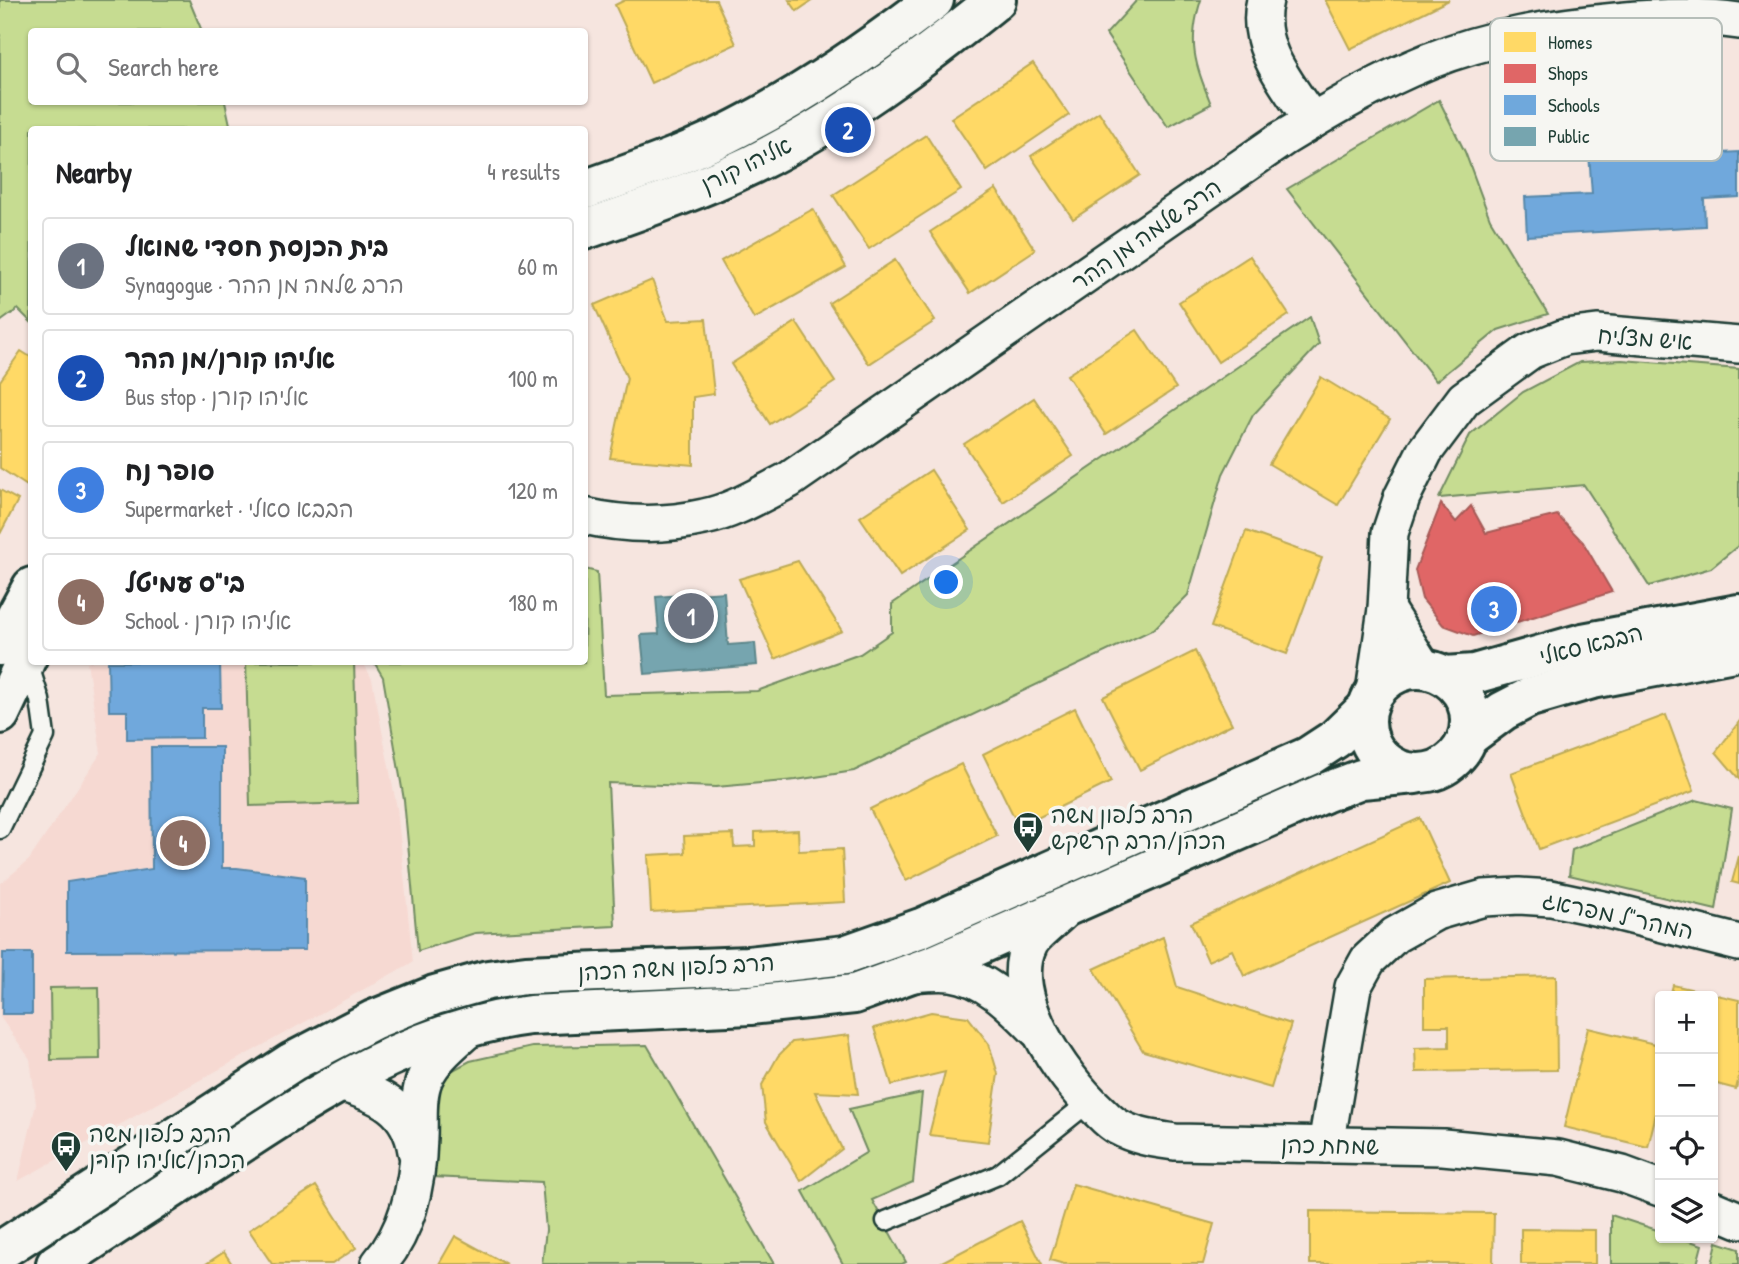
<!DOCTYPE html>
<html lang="en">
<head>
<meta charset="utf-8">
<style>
  :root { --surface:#fff; --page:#f2f2f2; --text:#202124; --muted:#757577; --line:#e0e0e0; --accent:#1f3d34 }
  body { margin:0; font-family:"Patrick Hand","Playpen Sans Hebrew",sans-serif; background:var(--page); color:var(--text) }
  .controls { position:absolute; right:21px; bottom:21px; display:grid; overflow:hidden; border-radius:7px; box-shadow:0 2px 5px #0004 }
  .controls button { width:63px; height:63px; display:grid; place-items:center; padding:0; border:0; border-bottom:2px solid var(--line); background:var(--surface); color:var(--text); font:35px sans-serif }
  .you { position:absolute; left:947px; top:583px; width:24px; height:24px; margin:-18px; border:5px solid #fff; border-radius:50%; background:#1a73e8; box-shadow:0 0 0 10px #1a73e833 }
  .badge { display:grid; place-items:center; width:46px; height:46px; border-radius:50%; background:var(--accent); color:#fff; font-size:23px; font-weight:700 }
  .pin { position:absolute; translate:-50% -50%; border:4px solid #fff; box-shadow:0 2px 7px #0006 }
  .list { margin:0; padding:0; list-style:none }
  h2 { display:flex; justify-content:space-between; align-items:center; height:91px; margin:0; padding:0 28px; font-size:30px }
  h2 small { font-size:23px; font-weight:400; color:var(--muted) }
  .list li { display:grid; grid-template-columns:46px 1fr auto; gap:21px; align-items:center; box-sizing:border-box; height:98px; margin:0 14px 14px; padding:0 14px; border:2px solid var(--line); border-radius:7px }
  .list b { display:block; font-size:26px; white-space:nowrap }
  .list p { margin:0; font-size:23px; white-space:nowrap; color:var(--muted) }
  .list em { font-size:23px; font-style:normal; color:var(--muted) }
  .icon { flex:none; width:38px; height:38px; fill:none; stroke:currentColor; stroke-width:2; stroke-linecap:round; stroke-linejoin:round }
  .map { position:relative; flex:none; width:1739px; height:1264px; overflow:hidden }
  .search { position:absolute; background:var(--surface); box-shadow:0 2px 5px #0004; left:28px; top:28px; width:560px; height:77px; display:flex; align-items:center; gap:18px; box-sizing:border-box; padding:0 24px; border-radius:7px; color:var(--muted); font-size:26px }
  .panel { position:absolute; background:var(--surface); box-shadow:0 2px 5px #0004; left:28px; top:126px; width:560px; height:539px; border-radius:7px }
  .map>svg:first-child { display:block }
  .built { fill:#f6d9d2 }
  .green { fill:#c6dc91; stroke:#728c62; stroke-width:2 }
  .homes { fill:#ffd966; stroke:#bcaa57; stroke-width:2 }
  .shops { fill:#e06666; stroke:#a65a57; stroke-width:2 }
  .schools { fill:#6fa8dc; stroke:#5788aa; stroke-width:2 }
  .public { fill:#76a5af; stroke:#5c868a; stroke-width:2 }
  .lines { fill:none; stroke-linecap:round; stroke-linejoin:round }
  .lane-casing { stroke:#1f3d34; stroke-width:23 }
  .street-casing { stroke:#1f3d34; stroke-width:40 }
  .secondary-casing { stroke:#1f3d34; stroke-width:44 }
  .lane { stroke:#f6f6f2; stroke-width:18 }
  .street { stroke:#f6f6f2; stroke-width:35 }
  .secondary { stroke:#f6f6f2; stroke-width:38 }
  .labels { text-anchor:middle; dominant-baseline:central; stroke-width:7; stroke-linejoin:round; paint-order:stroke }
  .street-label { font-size:23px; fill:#1f3d34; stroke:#f6f6f2 }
  .poi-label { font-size:23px; fill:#1f3d34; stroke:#f6f6f2; text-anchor:start }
  .key { fill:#f6f6f2; stroke:#b6beb9; stroke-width:2 }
  .key-label { font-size:19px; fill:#1f3d34 }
</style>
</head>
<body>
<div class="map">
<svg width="1739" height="1264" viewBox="0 0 1739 1264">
  <rect width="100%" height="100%" fill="#f6e5df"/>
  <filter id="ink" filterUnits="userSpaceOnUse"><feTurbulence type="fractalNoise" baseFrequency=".0143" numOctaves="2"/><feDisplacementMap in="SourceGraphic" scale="14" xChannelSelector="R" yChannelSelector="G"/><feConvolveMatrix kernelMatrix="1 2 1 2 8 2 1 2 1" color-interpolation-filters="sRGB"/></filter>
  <g filter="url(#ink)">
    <path class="built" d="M87,662H363L372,679L397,808L413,962L18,1181L36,1104L30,1059L0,1017V884L29,860L101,753Z"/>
    <g class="green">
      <path d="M0,0H189L202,31L32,32V102H225L231,129L32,130L31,322L18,309L0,322Z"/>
      <path d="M1137,0H1201C1187,43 1195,64 1211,104L1168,127L1106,34Z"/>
      <path d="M1439,100L1465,152L1490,219L1548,314L1498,330L1436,381L1287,189Z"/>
      <path d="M1310,317L1319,344L1253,415L1223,474L1188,595L1154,629L854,771L796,780L716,787L608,783L615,926L475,933L418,951L404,800L383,677L374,662H584L585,569L597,572L604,695L757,691L860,654L892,632V604Z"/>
      <path d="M1622,360L1739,369V545L1711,568L1649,586L1584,485L1439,498L1470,435L1523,392L1580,362Z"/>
      <path d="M246,662H354L358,803L250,806Z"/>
      <path d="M1696,800L1732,809L1716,910L1569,875L1572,850Z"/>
      <path d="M99,987L100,1059L51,1060L50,988Z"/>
      <path d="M647,1045L774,1264H542L546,1230L542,1182L432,1177L438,1078L470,1061L532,1047Z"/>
      <path d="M922,1093L913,1182L872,1200L906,1262L902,1264H843L803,1191L867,1152L849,1109Z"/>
      <path d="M1611,1215L1660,1231V1238H1681L1702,1245L1697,1264H1611Z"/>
      <path d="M1717,1242L1739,1249V1264H1712Z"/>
    </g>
    <g class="homes">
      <path d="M625,0H716L736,44L651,83L615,5Z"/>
      <path d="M789,0H813L797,11Z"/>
      <path d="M1325,0H1449L1350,49Z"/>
      <path d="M1033,63L1069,115L987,171L951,118Z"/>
      <path d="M1099,112L1140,175L1073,219L1031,156Z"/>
      <path d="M926,135L961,190L869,249L833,195Z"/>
      <path d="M996,189L1035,250L970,293L930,232Z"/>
      <path d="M813,209L846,267L754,319L721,261Z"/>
      <path d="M1250,256L1289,315L1218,362L1179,302Z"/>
      <path d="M895,260L935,321L869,364L829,303Z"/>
      <path d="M652,280L668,321L706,319L714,394L693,397V465L610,458L627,378L594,305Z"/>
      <path d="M796,322L835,382L770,424L731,364Z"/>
      <path d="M1137,330L1176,388L1106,434L1067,375Z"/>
      <path d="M21,351L32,358V479L27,486L0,468V381Z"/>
      <path d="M1321,377L1390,419L1338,505L1269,464Z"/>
      <path d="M1034,398L1073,456L1003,502L964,444Z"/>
      <path d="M931,470L970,530L900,576L860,517Z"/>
      <path d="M0,490L18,500L0,534Z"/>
      <path d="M1246,531L1322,558L1287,654L1211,627Z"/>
      <path d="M798,561L842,631L775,659L739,579Z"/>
      <path d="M1195,651L1232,724L1140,770L1103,697Z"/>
      <path d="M1075,708L1111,782L1019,827L983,754Z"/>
      <path d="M1666,715L1694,791L1539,849L1511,773Z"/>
      <path d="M1739,722V779L1716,752Z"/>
      <path d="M961,764L997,836L906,881L870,809Z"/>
      <path d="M1420,818L1450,883L1244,976L1232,950L1208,961L1191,923Z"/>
      <path d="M798,830L799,851L842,849L845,902L651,912L648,855L685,853L684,836L733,834L734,847L755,846V832Z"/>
      <path d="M1739,856V884L1732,882Z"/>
      <path d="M1163,937L1177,987L1291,1024L1271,1088L1143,1051L1094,969Z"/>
      <path d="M1556,976L1557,1070L1416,1072L1415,1048L1449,1047V1026H1424V979Z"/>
      <path d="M1673,985L1739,1000V1077L1736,1089L1713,1083V996H1670Z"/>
      <path d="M931,1012L968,1017L989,1044L998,1074L988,1142L929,1135L945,1072L892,1085L874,1028Z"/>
      <path d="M1588,1028L1659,1045L1660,1038V1097L1648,1147L1564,1127Z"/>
      <path d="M849,1035L858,1094L815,1092L842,1149L801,1181L766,1122L762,1085L778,1056L792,1042Z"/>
      <path d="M1073,1184L1214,1224L1203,1264H1064L1050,1260Z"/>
      <path d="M316,1186L356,1248L332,1264H272L249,1230Z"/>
      <path d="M1310,1211L1494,1213L1493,1264H1310Z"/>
      <path d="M1020,1221L1042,1264H938Z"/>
      <path d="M1521,1229L1595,1230V1264H1521Z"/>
      <path d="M455,1236L506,1264H439Z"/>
      <path d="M224,1252L232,1264H206Z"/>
    </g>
    <path class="shops" d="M1441,504L1456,522L1471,506L1486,533L1557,515L1583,542L1612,592L1473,636L1443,625L1422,599L1415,570Z"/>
    <g class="schools">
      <path d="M1660,121L1662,156L1739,152V197L1704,199L1705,226L1527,236L1525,197L1592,194L1589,154L1624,152L1622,123Z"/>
      <path d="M108,662H220L221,708H202V738L127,739V711H109Z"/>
      <path d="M151,747H222V868H237L305,877V950L67,951V882L152,869Z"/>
      <path d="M3,953H32V1014H2Z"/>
    </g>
    <path class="public" d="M724,592L728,645L755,643L757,665L645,674L641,635L659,634L656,597Z"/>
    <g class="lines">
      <g class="lane-casing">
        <g id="lane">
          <path d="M0,829L45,736L40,700L32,675L33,662"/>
          <path d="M886,1221L998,1175L1089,1102"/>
        </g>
      </g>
      <g class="street-casing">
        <g id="street">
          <path d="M1265,0C1253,46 1288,85 1312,121"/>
          <path d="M584,516C623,525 665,526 704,517C734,511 761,494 789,480L1282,139C1330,110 1377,82 1429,61C1489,37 1552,27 1616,21C1656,17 1699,15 1739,21"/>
          <path d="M1386,609L1424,669"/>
          <path d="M1374,692L1386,609L1390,533L1402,497L1425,451L1464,399L1530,351L1565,337L1597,333L1739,345"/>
          <path d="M1064,910C1056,919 1035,934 1030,944C1004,994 1062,1077 1098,1110C1104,1116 1110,1123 1118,1127C1136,1137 1155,1139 1175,1142L1443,1147L1558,1158L1622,1174L1660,1188"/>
          <path d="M913,974C925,973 939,972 951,973C987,978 1013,1006 1037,1030"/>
          <path d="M340,1083C379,1095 409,1106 416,1151"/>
          <path d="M1326,1145L1353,987L1368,960L1395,935L1436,912L1484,898L1519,896L1551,898L1608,910L1739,943"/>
          <path d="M1713,1209L1739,1220"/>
          <path d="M379,1264C409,1229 418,1182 419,1137C420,1119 417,1096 425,1078C434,1057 456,1041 472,1026"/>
        </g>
      </g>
      <g class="secondary-casing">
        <g id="secondary">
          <path d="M584,190C636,171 689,154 738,128C808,92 872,47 934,0"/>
          <path d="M584,230C641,210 699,190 753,164C840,121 921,61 996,0"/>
          <path d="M0,646L32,587"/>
          <circle cx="1418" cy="721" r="52"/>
          <path d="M1445,676L1474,674L1583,643L1739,614"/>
          <path d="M0,714L32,647"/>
          <path d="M1468,737L1503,711L1530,697L1592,679L1739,651"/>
          <path d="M0,1251L292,1062L373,1020L435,995L488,980L526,975L748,966L845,955L921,928L1309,756L1335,739L1367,708"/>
          <path d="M56,1264C112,1227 168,1191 225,1154C319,1092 416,1029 530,1015L750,1005L854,994L936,964L1324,793L1361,779L1415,774"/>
        </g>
      </g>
      <use href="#lane" class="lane"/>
      <use href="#street" class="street"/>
      <use href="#secondary" class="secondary"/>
    </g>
  </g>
  <defs>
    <g id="bus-pin" transform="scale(1.575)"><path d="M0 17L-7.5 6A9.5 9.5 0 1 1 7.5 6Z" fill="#1f3d34" stroke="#f6f6f2"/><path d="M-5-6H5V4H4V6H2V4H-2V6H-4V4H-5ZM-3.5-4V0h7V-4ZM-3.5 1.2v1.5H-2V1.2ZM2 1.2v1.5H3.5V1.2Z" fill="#fff"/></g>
  </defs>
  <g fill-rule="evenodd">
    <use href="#bus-pin" x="1028" y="827"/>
    <use href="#bus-pin" x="66" y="1146"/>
  </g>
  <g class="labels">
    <g class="street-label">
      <text transform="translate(746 164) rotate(-26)">אליהו קורן</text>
      <text transform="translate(1146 234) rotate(-35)">הרב שלמה מן ההר</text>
      <text transform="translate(1645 338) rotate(4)">איש מצליח</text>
      <text transform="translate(1591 644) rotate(-14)">הבבא סאלי</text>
      <text transform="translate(1618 915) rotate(12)">המהר"ל מפראג</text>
      <text transform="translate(676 967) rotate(-3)">הרב כלפון משה הכהן</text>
      <text transform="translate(1330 1145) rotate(1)">שמחת כהן</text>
    </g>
    <g class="poi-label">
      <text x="1051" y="814">הרב כלפון משה<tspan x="1051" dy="26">הכהן/הרב קרשקש</tspan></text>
      <text x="89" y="1133">הרב כלפון משה<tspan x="89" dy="26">הכהן/אליהו קורן</tspan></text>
    </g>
  </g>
  <rect x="1490" y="18" width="232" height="143" rx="10" class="key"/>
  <rect x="1504" y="32" width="32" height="20" fill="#ffd966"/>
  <rect x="1504" y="64" width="32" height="19" fill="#e06666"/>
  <rect x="1504" y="95" width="32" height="20" fill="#6fa8dc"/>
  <rect x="1504" y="127" width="32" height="19" fill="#76a5af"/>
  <g class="key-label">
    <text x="1548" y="49">Homes</text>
    <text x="1548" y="80">Shops</text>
    <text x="1548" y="112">Schools</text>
    <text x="1548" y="143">Public</text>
  </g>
</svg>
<div class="controls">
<button>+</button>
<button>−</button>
<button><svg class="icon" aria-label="locate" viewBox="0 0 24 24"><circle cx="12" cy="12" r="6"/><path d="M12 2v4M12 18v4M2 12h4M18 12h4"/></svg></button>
<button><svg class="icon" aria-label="layers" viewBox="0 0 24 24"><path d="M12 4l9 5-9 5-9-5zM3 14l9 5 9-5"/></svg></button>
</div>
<div class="you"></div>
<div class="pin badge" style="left:691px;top:616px;background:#6b7280">1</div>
<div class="pin badge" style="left:848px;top:130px;background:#1a4fb4">2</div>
<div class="pin badge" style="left:1494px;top:609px;background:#3f7fe0">3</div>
<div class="pin badge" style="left:183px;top:843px;background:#8d6e63">4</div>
<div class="search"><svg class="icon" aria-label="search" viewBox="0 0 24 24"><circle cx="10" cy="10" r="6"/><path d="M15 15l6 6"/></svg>Search here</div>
<section class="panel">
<h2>Nearby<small>4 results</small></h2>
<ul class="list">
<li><span class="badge" style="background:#6b7280">1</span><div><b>בית הכנסת חסדי שמואל</b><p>Synagogue · הרב שלמה מן ההר</p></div><em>60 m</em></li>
<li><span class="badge" style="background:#1a4fb4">2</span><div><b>אליהו קורן/מן ההר</b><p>Bus stop · אליהו קורן</p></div><em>100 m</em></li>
<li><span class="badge" style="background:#3f7fe0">3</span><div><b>סופר נח</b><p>Supermarket · הבבא סאלי</p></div><em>120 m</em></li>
<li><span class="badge" style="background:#8d6e63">4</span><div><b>בי&quot;ס עמיטל</b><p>School · אליהו קורן</p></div><em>180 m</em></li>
</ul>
</section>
</div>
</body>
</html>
